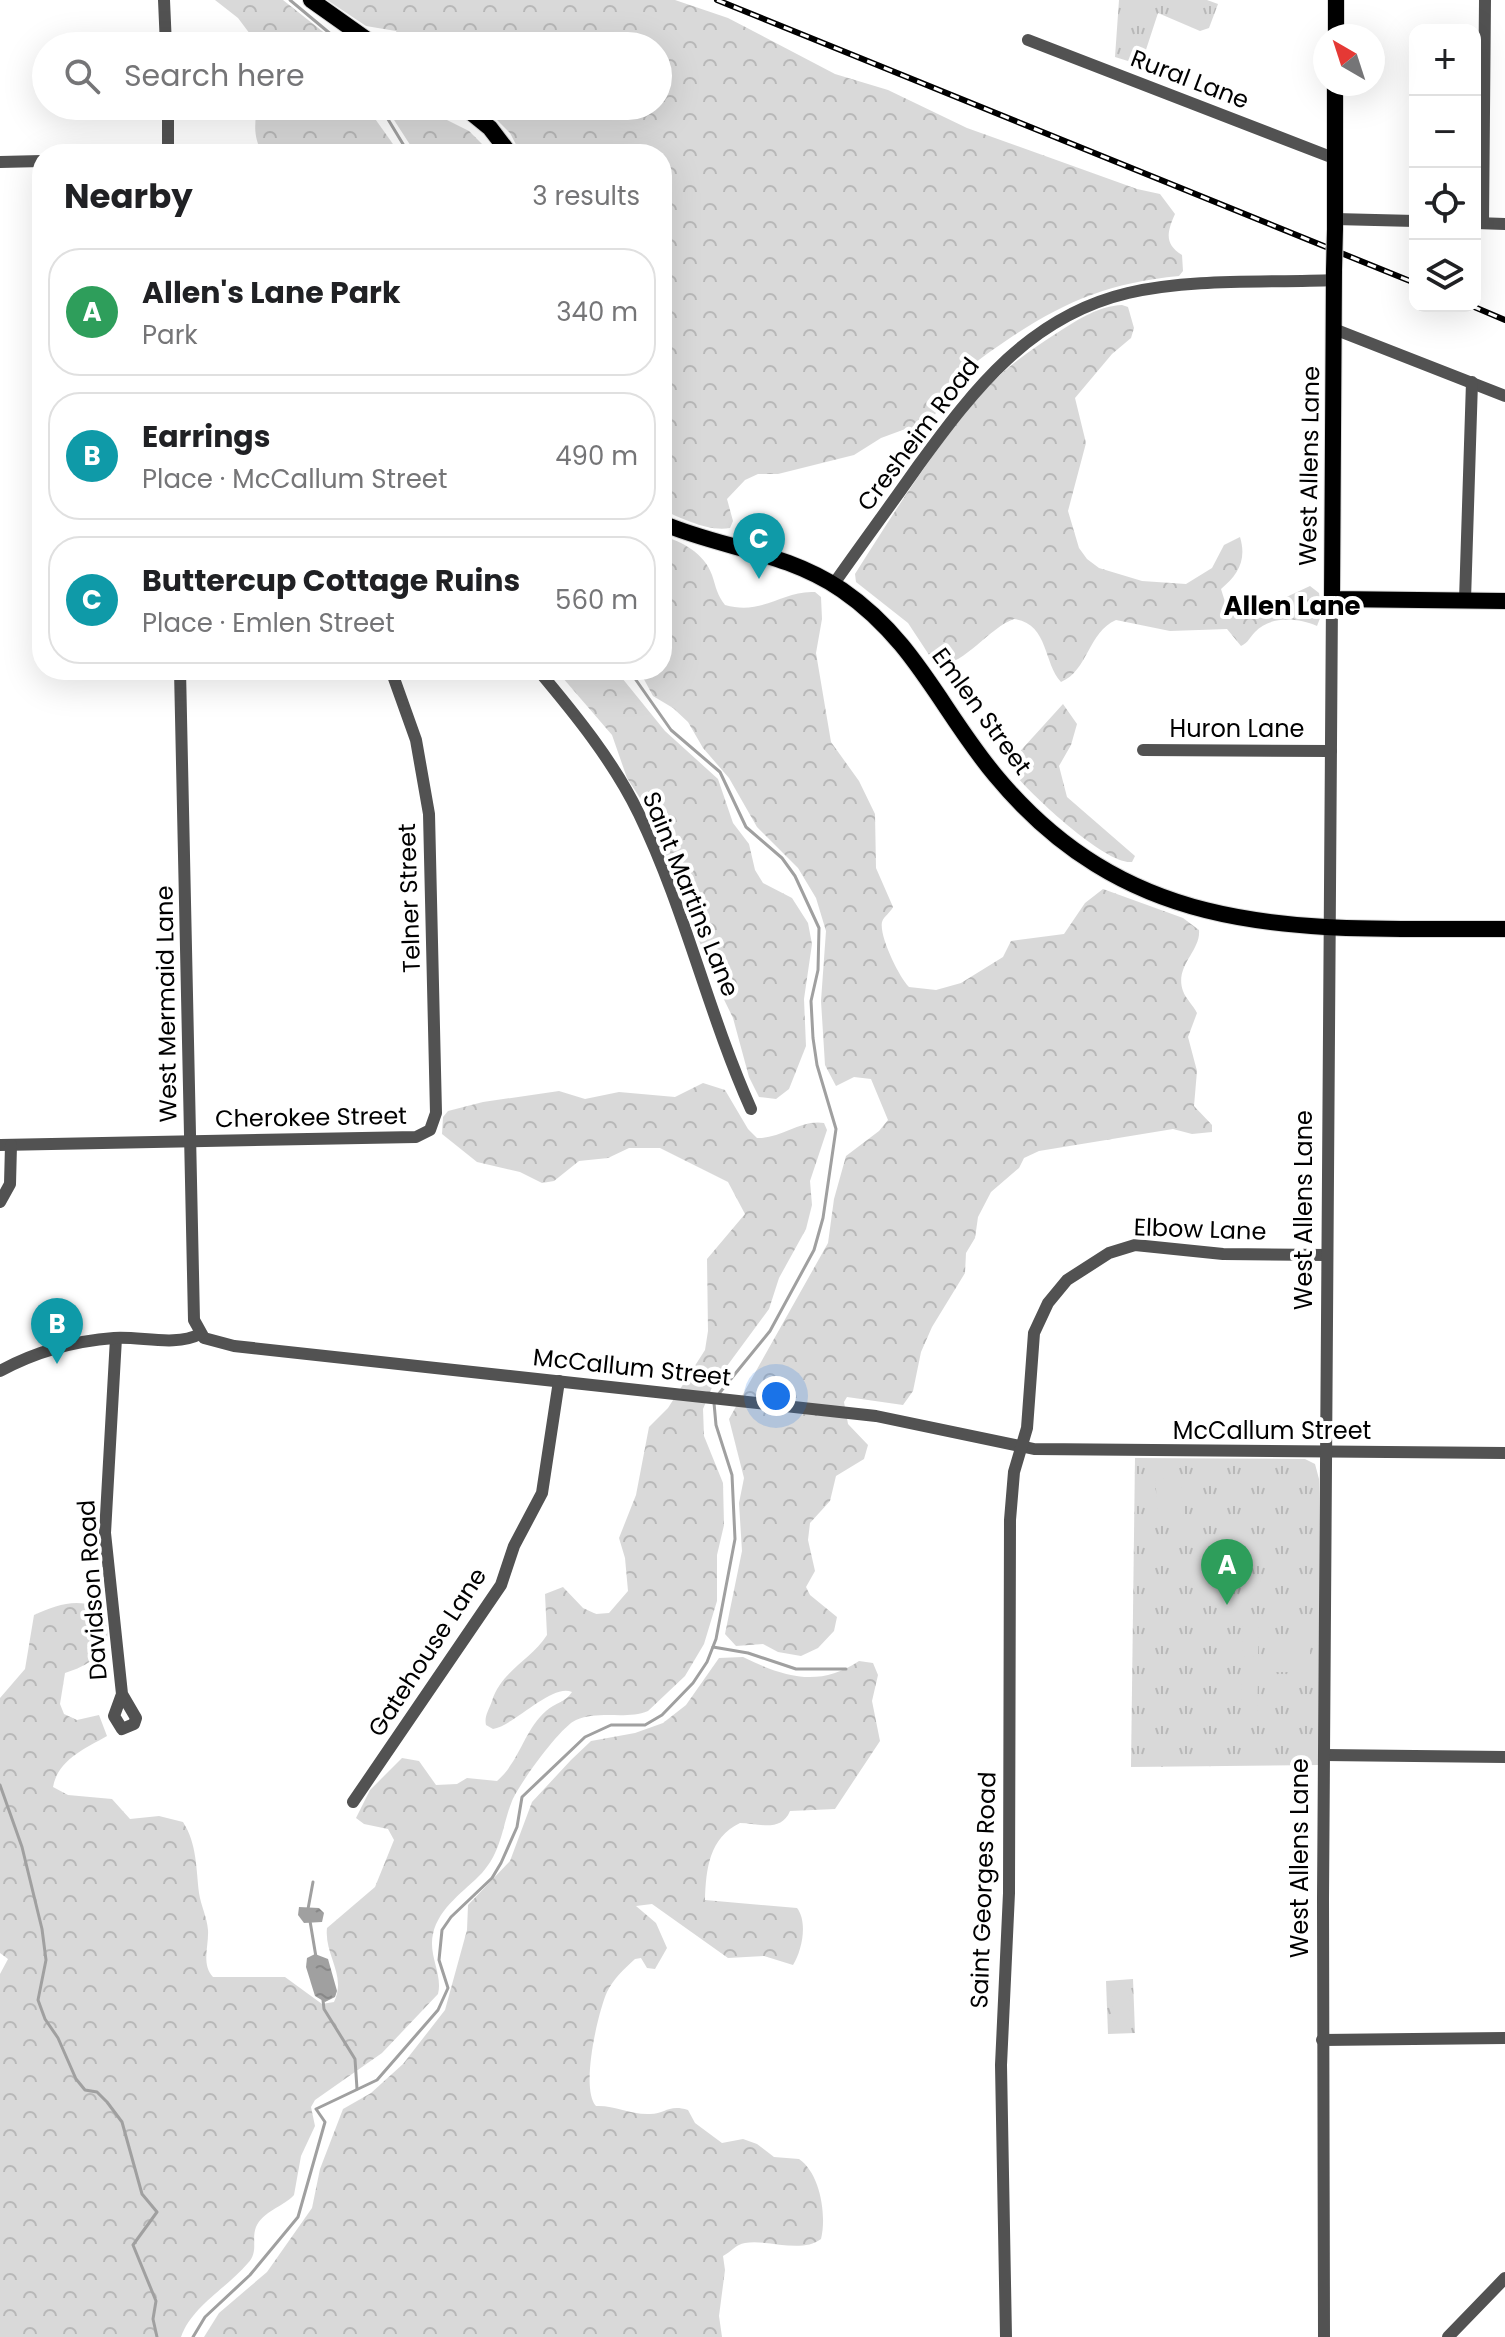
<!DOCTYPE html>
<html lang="en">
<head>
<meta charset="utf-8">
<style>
  :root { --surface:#fff; --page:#f6f6f6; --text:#202124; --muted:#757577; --line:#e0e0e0; --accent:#0b8043 }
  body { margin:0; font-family:Poppins,sans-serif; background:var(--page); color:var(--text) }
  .controls { position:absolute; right:24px; top:24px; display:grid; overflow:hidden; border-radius:16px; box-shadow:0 8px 32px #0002 }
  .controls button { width:72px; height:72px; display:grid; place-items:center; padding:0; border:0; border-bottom:2px solid var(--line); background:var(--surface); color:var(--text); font:40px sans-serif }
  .compass { position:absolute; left:1313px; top:24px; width:72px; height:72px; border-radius:50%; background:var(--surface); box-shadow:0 8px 32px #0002; rotate:321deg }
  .you { position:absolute; left:776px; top:1396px; width:28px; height:28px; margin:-20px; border:6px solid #fff; border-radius:50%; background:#1a73e8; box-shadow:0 0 0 12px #1a73e833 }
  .badge { display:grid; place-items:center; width:52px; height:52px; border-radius:50%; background:var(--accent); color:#fff; font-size:26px; font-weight:700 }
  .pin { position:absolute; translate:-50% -66px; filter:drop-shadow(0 2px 4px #0008) }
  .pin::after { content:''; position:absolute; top:42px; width:28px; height:24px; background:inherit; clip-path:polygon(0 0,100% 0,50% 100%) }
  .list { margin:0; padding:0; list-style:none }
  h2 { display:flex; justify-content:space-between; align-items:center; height:104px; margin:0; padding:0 32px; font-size:34px }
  h2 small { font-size:26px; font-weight:400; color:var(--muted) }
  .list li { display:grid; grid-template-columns:52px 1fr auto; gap:24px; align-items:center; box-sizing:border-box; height:128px; margin:0 16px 16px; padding:0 16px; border:2px solid var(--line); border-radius:32px }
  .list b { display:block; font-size:30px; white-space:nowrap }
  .list p { margin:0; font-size:26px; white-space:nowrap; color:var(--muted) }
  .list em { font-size:26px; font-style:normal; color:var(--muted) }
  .icon { flex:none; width:44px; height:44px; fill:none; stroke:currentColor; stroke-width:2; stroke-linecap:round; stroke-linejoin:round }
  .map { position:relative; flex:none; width:1505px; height:2337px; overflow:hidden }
  .search { position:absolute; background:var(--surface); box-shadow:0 8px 32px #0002; left:32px; top:32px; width:640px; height:88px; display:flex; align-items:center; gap:20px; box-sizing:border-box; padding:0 28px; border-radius:44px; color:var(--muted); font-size:30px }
  .panel { position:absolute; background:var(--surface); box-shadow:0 8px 32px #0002; left:32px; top:144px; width:640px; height:536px; border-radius:32px }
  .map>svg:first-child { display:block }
  .grass { fill:url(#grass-tufts) }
  .forest { fill:url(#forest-crowns) }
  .garden { fill:#d9d9d9 }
  .water { fill:url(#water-ripples) }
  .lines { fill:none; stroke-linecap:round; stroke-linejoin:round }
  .stream { stroke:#a0a0a0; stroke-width:3 }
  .major-casing { stroke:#dbdbdb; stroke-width:18 }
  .minor { stroke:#525252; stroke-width:12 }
  .major { stroke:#000; stroke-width:16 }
  .rail-casing { stroke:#000; stroke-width:6 }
  .rail { stroke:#fff; stroke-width:3; stroke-dasharray:9; stroke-linecap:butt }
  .major-bridge-casing { stroke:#dbdbdb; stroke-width:18; stroke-linecap:butt }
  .major-bridge { stroke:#000; stroke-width:16 }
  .labels { text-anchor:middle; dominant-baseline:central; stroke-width:8; stroke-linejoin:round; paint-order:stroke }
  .street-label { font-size:24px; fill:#000; stroke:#fff }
  .neighbourhood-label { font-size:26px; font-weight:bold; fill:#000; stroke:#fff }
</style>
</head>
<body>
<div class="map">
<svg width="1505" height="2337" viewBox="0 0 1505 2337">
  <defs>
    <pattern id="grass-tufts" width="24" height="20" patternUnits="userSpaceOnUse" patternTransform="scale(2)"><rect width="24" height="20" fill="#d9d9d9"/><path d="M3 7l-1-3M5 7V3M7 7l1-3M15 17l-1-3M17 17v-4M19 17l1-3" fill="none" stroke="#b8b8b8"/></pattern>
    <pattern id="forest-crowns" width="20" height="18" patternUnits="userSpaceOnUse" patternTransform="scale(2)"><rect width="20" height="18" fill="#d9d9d9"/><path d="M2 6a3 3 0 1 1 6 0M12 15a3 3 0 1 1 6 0" fill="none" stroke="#b8b8b8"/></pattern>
    <pattern id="water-ripples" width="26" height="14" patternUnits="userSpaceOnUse" patternTransform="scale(2)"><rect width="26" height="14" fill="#a0a0a0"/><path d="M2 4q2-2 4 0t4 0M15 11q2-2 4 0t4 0" fill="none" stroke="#888"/></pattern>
  </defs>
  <rect width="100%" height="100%" fill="#fff"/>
  <g class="grass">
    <path d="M1119,0H1207L1218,4L1209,28L1200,31L1158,13L1141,65L1115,57Z"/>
    <path d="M1135,1458L1305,1459L1315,1464L1319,1479V1765L1131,1767Z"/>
    <path d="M1133,1979L1135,2033L1108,2034L1106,1981Z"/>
  </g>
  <g class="forest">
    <path d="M215,0H283L327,35L332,46H259L238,18Z"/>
    <path d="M327,0H675L728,18L835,74L888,90L967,128L1137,189L1160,194L1175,214C1167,232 1164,244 1182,255L1183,271L1179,276C1109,283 1065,301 1007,340C987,354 965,368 950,387C939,401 937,417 925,429L908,428L881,438L854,455L778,474H758L745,480L727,499L733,521L730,528C708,532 682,518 662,510V154H521L510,133L483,106H658V46H402L396,31L366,26Z"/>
    <path d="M258,106H366L400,154H264C253,141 254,122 258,106Z"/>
    <path d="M385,106H432L447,120L469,131L492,154H416Z"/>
    <path d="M1122,305L1128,307L1134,328L1131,338L1112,354L1075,398L1086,443L1068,511L1079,548L1087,559L1099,568L1142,581L1186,584L1212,568L1224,545L1240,537C1247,560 1238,575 1221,589L1226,605L1244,607L1280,600L1310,586L1319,593L1322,613L1317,626C1298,618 1271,615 1255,632C1249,638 1249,642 1241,646L1227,629L1170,631L1116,620C1088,632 1088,671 1061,682C1043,663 1049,624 1014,619C988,628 961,670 935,664L908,623L856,582L855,574C893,514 939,440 987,388C1008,365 1034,348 1060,331C1079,319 1099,306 1122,305Z"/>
    <path d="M662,536C682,541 705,554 712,575C716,587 717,595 725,605C763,616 782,590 815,592L821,597L822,619L816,653L831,742L859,781L875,814L876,868L893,907C891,912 884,916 882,922C879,936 899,977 909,987L936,990L961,983L1003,957L1011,941L1064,934L1085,903L1103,889L1183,918L1199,930C1201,951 1174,966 1183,991C1186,999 1193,1005 1197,1013L1188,1037L1197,1071L1194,1106L1212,1125V1132L1192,1134L1173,1129L1039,1151L1024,1158L1019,1168L991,1192L978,1217L975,1238L966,1253L965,1273L932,1327L921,1352L913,1391L903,1405L847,1397L844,1402L848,1424L868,1445L864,1459L836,1476L830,1501L810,1523L808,1540L815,1571L806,1587L810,1595L837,1617L834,1631L818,1648L801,1656L778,1652L763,1644L736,1646L725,1634L742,1551L739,1503L744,1478L729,1419L828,1243L834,1199L846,1156L879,1131L888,1120L871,1079L854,1077L836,1086L825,1065L821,1001L826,931L816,898L798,868L757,827L729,778L703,748L688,722L673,708L653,696L639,670H662Z"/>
    <path d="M556,670H611L622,678L665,731L718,779L733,823L749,844L755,870L763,883L792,898L808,923L812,944L804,999L806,1046L789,1089L776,1099L759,1097L749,1077L733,1018L713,977L651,815L627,778L612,735Z"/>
    <path d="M1063,704L1077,724L1071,745L1059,766L1067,797L1135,856L1132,862C1106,865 1034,797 1016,776L1013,759Z"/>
    <path d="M703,1083L725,1090L748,1129L757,1138C780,1139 801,1119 824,1123L827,1130L810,1181L812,1205L806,1229L779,1278L769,1309L713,1385L703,1409L704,1436L723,1483L724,1525L717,1555V1601L704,1644L685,1676L648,1711C627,1720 600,1710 576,1720C561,1726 519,1784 512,1801C502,1826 502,1851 482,1873C465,1891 439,1907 433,1934C428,1955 443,1975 438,1994L382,2053L315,2100L311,2107L315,2126L301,2156L294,2195C283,2207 263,2211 256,2227C251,2240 259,2251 248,2263C227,2288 192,2306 181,2337H0V1974L8,1959L0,1953V1698L25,1669L34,1615C56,1605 73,1599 96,1606C123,1641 98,1663 65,1673L60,1704L64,1714L77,1720L99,1715L107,1736C84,1749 58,1760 53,1787L68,1795L112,1799L130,1819L159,1816L183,1822C197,1844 196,1868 199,1893C201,1906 207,1917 208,1930C209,1946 201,1964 213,1977H285L322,2004L334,2002C347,1975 324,1955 327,1928L375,1887L394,1840L388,1829L364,1824L356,1818L370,1790L402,1758L419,1761L436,1785L457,1784L467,1778L497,1781C520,1761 524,1730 546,1711C555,1703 566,1702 572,1692C552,1683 515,1725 493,1729L486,1725C484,1716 489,1710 492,1701C501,1671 530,1661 547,1635L545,1594L563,1587L583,1608L596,1614L609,1613L628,1591L625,1558L619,1538L636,1495L649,1427L668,1408L705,1350L708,1331L707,1259L745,1214L728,1182L660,1148H629L608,1158L579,1161L554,1181L542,1183L520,1172L477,1162L442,1134L443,1117L448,1111L483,1102L559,1091L585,1099L619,1092L675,1097Z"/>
    <path d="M743,1657C784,1677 819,1688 859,1661L873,1663L878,1675L872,1701L880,1741L835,1809L790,1811C781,1833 758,1823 740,1823C709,1838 706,1869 705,1900L797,1908C808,1922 802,1951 793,1965L764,1956L728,1958L652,1904L636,1906L656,1923L667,1948L655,1969L647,1968L641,1958L635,1959C625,1968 613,1979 607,1992C598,2012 580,2089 596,2106C614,2105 631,2115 650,2114C666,2114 668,2104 688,2110L695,2123L722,2143L743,2139L757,2144L774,2157L799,2159C820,2173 827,2215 821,2239C801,2254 768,2239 745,2243C736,2244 731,2252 723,2256L725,2270L719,2316L722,2337H204L219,2313L267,2272L312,2208L320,2169L343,2109L371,2093L403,2064L445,2010L467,1930L468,1905L510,1861L532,1802L571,1760L591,1741L635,1733L663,1723L686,1705L719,1658Z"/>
  </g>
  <g class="garden">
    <path d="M1181,1476L1184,1518L1159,1520L1155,1479Z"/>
    <path d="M1243,1622H1259L1258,1657L1242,1656Z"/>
    <rect x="1273" y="1637" width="16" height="35"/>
    <rect x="1294" y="1637" width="16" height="35"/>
    <path d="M1242,1680H1258L1257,1715H1241Z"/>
    <path d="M1129,1991L1130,2025L1113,2026L1112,1991Z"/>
  </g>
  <g class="water">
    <path d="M299,1907L319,1908L324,1913L322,1922L304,1923L298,1915Z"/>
    <path d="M315,1954L328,1959L337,1991L335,1997L325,2002L315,1996L306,1967L307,1958Z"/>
  </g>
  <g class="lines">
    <g class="stream">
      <path d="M290,0L345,46"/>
      <path d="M380,106L409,154"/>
      <path d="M629,670L671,730L720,772L746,827L782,858L795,876L819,928L818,970L811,1001L813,1038L817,1065L836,1129L823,1218L814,1250L770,1331L717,1396"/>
      <path d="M713,1647L748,1653L796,1669H846"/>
      <path d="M0,1785L22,1847L42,1929L46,1960L38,2000L45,2019L58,2038L76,2079L85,2090L97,2092L107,2102L122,2122L142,2194L157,2212L133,2245L156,2301L153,2319L157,2337"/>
      <path d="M308,1909L313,1882"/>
      <path d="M310,1921L316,1957"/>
      <path d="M323,2000L324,2009L355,2059L357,2089"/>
      <path d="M193,2337L205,2317L250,2275L298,2217L325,2122L316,2109L377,2080L438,2010L448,1988L439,1960L442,1930L451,1917L492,1878L501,1863L517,1827L522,1797L585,1737L611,1725H645L662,1715L693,1683L707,1662L716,1639L735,1539L732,1475L716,1425L714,1403"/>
    </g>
    <g class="major-casing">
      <g id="major">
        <path d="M311,0L376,46"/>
        <path d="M1336,36V0"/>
        <path d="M463,106L490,128L510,154"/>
        <path d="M1335,229V84"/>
        <path d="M1334,270L1332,599L1505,601"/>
        <path d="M662,523C723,549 784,551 842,590C915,640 941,710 995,775C1136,945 1307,928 1505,929"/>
      </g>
    </g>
    <g class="minor">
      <path d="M164,0L166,46"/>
      <path d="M1028,40L1336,159"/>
      <path d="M168,154V106"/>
      <path d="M0,162L42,161"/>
      <path d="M1335,219L1415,221"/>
      <path d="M1476,223L1505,224"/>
      <path d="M1483,223L1485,0"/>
      <path d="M1334,329L1505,396"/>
      <path d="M833,585C861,545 890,506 918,466C974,389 1030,316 1128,293C1194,278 1267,283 1334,280"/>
      <path d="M1465,600L1472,382"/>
      <path d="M180,670L194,1320L204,1338L234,1346L876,1416L1034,1449L1505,1453"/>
      <path d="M538,670C575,714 614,762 639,814C685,909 708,1013 751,1109"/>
      <path d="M1143,750L1331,751"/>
      <path d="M0,1145L416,1137L430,1130L436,1113L429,814L416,740L391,670"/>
      <path d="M0,1202L10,1184L11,1145"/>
      <path d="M116,1338L105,1533L122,1694L136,1718L134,1724L122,1729L114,1716L122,1694"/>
      <path d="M0,1371C35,1352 74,1341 114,1338C141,1336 175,1347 200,1334"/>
      <path d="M1324,1755L1505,1757"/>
      <path d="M353,1802L501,1585L514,1546L542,1493L559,1381"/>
      <path d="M1322,2040L1505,2038"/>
      <path d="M1006,2337L1001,2065L1009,1893L1010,1520L1014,1472L1027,1428L1034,1333L1048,1303L1067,1280L1109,1253L1135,1245L1223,1254L1327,1255"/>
      <path d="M1324,2337L1323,1899L1332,599"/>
      <path d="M1448,2337L1505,2278"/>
    </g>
    <use href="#major" class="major"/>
    <g class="rail-casing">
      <g id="rail">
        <path d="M717,0L1415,283"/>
        <path d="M1472,306L1505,320"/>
      </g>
    </g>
    <use href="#rail" class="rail"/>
    <g class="major-bridge-casing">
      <path id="major-bridge" d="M1334,270L1335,229"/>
    </g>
    <use href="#major-bridge" class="major-bridge"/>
  </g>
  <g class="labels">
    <g class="street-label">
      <text transform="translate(1190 79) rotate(21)">Rural Lane</text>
      <text transform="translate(918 434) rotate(-53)">Cresheim Road</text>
      <text transform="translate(1309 466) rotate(-89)">West Allens Lane</text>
      <text transform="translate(982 711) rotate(54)">Emlen Street</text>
      <text x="1237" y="728">Huron Lane</text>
      <text transform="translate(691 894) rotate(68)">Saint Martins Lane</text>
      <text transform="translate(409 898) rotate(-92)">Telner Street</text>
      <text transform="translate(166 1004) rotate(-91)">West Mermaid Lane</text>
      <text transform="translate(311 1117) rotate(-1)">Cherokee Street</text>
      <text transform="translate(1303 1210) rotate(-90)">West Allens Lane</text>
      <text transform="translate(1200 1229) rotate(2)">Elbow Lane</text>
      <text transform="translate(632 1367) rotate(6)">McCallum Street</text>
      <text x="1272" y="1430">McCallum Street</text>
      <text transform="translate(92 1590) rotate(-94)">Davidson Road</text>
      <text transform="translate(427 1652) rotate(-57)">Gatehouse Lane</text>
      <text transform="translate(1299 1858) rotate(-90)">West Allens Lane</text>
      <text transform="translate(983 1890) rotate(-88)">Saint Georges Road</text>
    </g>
    <g class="neighbourhood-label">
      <text x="1292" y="606">Allen Lane</text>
    </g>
  </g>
</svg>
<div class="controls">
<button>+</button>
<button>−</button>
<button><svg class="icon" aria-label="locate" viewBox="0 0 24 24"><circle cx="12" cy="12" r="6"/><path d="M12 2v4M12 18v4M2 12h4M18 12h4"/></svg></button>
<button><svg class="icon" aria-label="layers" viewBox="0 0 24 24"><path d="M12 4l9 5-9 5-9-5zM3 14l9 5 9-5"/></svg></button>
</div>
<svg class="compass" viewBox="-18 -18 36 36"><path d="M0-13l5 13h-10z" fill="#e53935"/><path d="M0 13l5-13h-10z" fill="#757577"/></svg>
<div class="you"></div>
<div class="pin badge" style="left:1227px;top:1605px;background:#2e9e5b">A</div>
<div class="pin badge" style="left:57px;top:1364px;background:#0f9aa8">B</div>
<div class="pin badge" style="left:759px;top:579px;background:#0f9aa8">C</div>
<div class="search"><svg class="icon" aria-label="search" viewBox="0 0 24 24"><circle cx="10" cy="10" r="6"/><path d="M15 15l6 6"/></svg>Search here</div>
<section class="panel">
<h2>Nearby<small>3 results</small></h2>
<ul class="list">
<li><span class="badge" style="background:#2e9e5b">A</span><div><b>Allen's Lane Park</b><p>Park</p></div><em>340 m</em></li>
<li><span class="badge" style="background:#0f9aa8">B</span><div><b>Earrings</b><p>Place · McCallum Street</p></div><em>490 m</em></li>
<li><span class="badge" style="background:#0f9aa8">C</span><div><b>Buttercup Cottage Ruins</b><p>Place · Emlen Street</p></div><em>560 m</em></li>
</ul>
</section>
</div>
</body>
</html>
